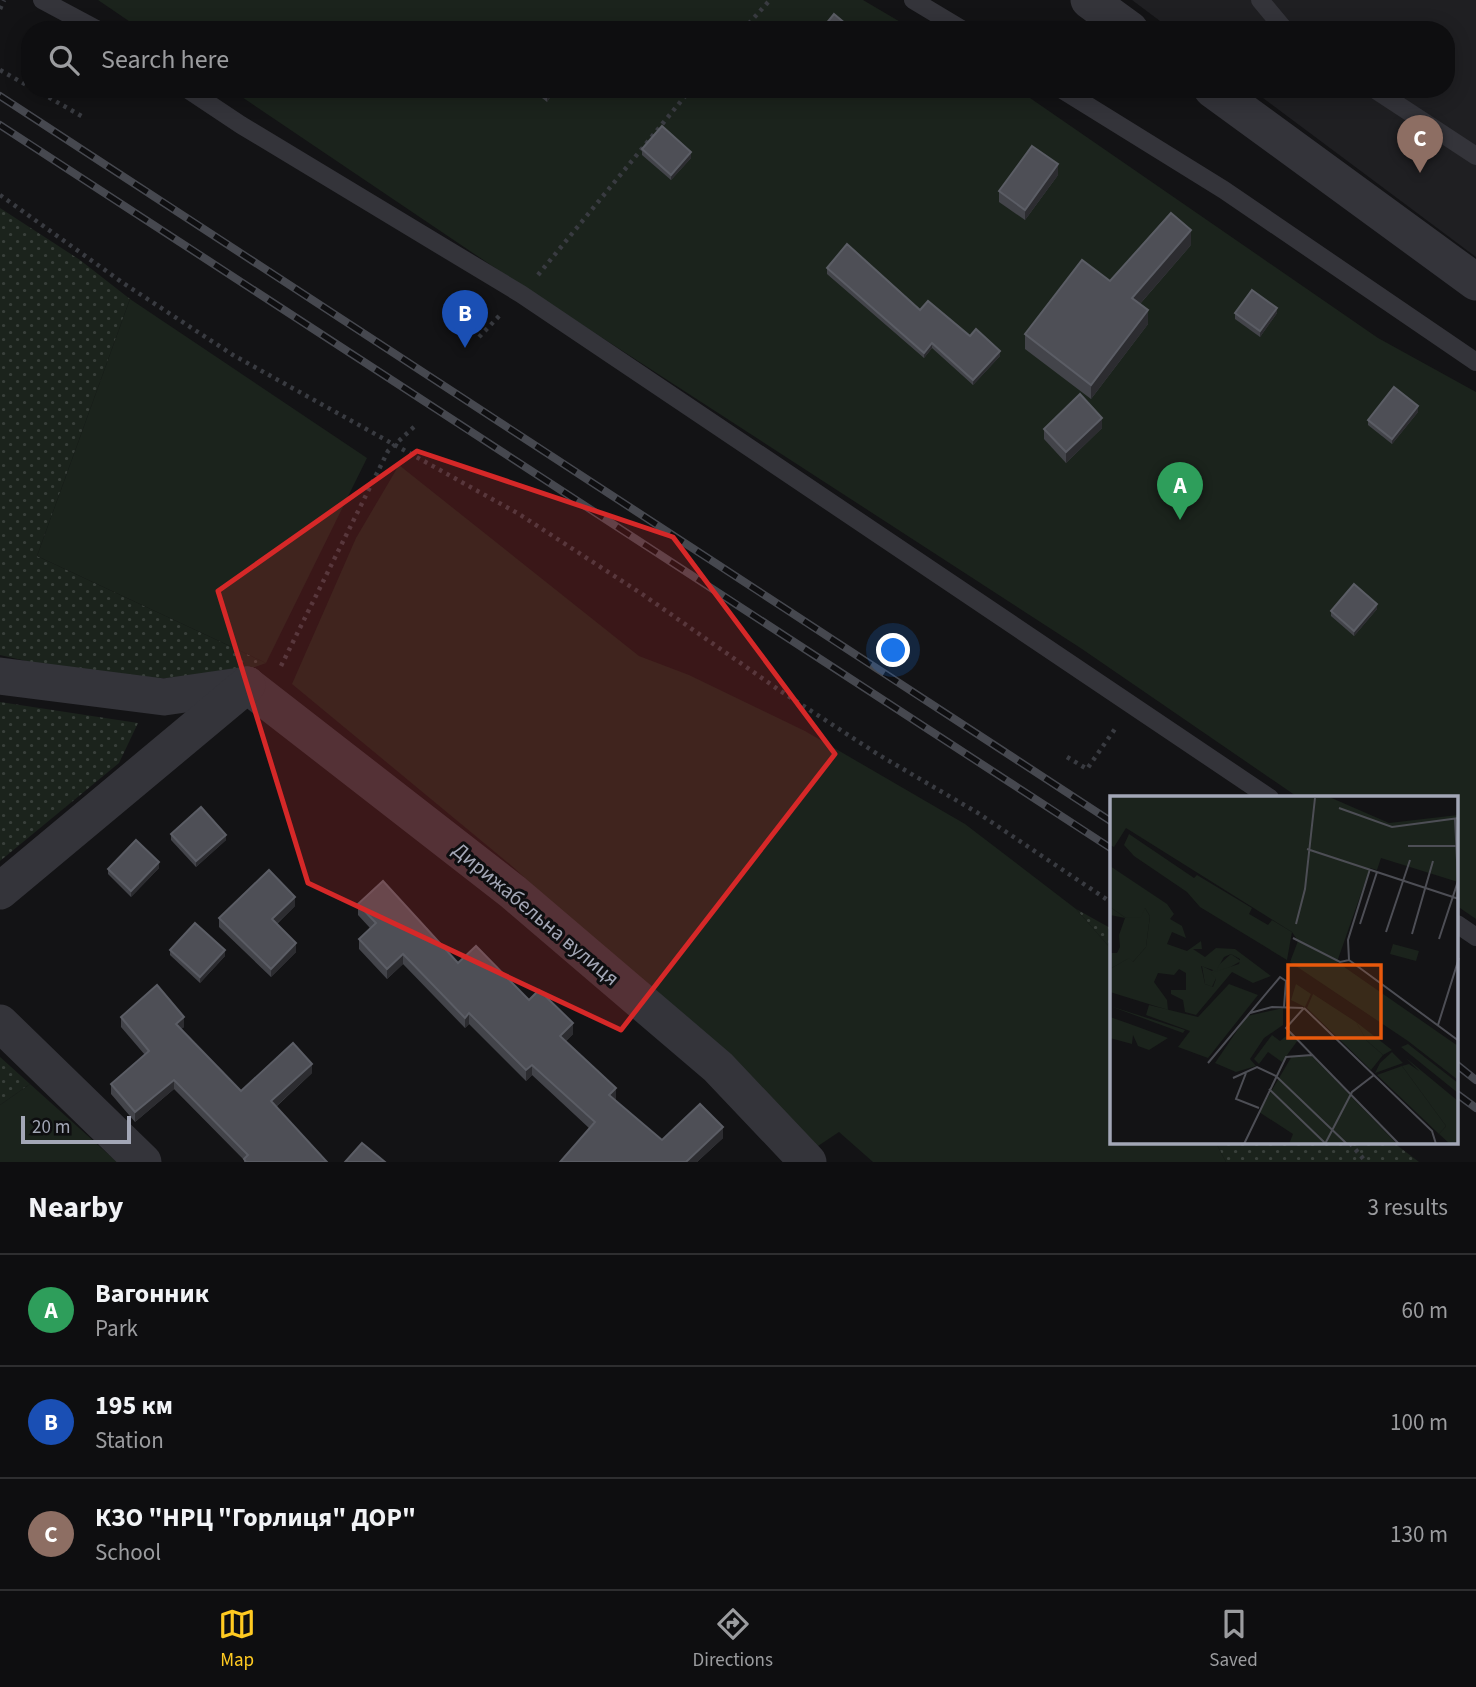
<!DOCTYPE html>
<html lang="en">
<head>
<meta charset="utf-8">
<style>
  :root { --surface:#0e0e10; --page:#171719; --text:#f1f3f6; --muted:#9b9c9f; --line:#2e2e30; --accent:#ffca21 }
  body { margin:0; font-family:"Source Sans 3",sans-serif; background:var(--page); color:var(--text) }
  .scale { position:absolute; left:21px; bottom:18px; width:110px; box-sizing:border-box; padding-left:7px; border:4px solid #a3a7b6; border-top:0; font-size:19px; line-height:24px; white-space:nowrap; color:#a3a7b6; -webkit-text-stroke:5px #0e0e10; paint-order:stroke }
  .you { position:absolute; left:894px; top:651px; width:24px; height:24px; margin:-18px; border:5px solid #fff; border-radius:50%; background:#1a73e8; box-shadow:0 0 0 10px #1a73e833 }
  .badge { display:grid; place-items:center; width:46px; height:46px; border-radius:50%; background:var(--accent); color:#fff; font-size:23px; font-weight:700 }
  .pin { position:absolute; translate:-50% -58px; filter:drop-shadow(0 2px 4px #0008) }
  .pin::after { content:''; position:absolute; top:37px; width:24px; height:21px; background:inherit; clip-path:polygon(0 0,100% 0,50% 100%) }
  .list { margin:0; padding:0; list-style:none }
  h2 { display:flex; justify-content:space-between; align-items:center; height:91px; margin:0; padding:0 28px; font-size:30px }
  h2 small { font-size:23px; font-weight:400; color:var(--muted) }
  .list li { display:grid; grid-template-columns:46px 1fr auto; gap:21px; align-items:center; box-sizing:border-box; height:112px; padding:0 28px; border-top:2px solid var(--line) }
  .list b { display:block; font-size:26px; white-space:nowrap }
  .list p { margin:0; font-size:23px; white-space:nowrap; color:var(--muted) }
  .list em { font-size:23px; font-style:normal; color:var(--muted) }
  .icon { flex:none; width:38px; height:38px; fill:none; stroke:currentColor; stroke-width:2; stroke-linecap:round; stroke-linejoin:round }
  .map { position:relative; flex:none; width:1476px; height:1162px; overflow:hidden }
  .search { position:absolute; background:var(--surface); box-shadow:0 4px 18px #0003; left:21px; right:21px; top:21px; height:77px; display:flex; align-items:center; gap:18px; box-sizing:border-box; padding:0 24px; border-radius:28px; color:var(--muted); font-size:26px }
  .sheet { height:427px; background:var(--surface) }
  nav { display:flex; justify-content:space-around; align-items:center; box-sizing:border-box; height:98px; border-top:2px solid var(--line); background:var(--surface); font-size:19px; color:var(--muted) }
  nav a { display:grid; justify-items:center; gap:4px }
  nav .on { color:var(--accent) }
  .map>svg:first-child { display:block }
  .built { fill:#1f1f22 }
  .grass { fill:url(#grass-dots) }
  .green { fill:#1b231c }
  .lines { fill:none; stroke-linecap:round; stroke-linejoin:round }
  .path { stroke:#393b41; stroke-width:4.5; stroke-dasharray:3.5 5; stroke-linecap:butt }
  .service { stroke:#34343a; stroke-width:18 }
  .minor { stroke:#34343a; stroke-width:37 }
  .rail-casing { stroke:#46484f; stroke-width:8 }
  .rail { stroke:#0e0e10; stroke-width:5; stroke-dasharray:16; stroke-linecap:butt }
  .wall { fill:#43444a }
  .shaded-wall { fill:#2c2c30 }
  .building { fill:#4e4f56; stroke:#5b5d65; stroke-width:2 }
  .marked { fill:#d62828; fill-opacity:0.2; stroke:#d62828; stroke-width:5; stroke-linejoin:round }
  .labels { text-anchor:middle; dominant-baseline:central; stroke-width:6; stroke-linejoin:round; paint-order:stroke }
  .street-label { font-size:21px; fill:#a3a7b6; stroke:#0e0e10 }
  .inset-road { fill:none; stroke:#4d4e55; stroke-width:2 }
  .view { fill:#e8590c; fill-opacity:0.15; stroke:#e8590c; stroke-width:3.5 }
  .inset-edge { fill:none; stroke:#a3a7b6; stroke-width:3.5 }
</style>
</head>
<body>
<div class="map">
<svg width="1476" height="1162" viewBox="0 0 1476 1162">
  <defs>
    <pattern id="grass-dots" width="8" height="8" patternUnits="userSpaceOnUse" patternTransform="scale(1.75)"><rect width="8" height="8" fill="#1b231c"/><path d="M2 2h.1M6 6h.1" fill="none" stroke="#39403b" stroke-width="1.8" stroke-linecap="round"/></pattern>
  </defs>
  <rect width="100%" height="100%" fill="#131315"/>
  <path class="built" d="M1132,0H1476V257L1251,89H1446V30H1172Z"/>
  <g class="grass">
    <path d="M0,208L80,260L130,299L37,556L266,663L227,677L105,679L0,655Z"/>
    <path d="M0,702L138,723L119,763L0,861Z"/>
    <path d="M1076,909L1112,929V950Z"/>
    <path d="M0,1057L30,1084L0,1105Z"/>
    <path d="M1216,1143H1394L1419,1162H1226Z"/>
  </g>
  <g class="green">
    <path d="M98,0H863L914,30H142Z"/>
    <path d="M230,89H1017L1378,338L1476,392V919L1457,906V798H1299L1082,649L510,278Z"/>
    <path d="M130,299L367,458L266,663L37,556Z"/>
    <path d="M399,465L639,656L689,675L805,731L965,824L1076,909L1112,950V1143H1216L1226,1162H873L839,1132L815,1148L513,867L292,684L356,538Z"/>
    <path d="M30,1084L117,1162H0V1105Z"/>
  </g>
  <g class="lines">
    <g class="path">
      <path d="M0,9L4,0"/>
      <path d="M743,30L770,0"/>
      <path d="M0,70L30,87"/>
      <path d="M34,89L85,118"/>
      <path d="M0,195L123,283L233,355L519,514L642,594L779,690L879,755L978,813L1112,903"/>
      <path d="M538,275L691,89"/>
      <path d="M479,337L501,314"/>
      <path d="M281,666L388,451L416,425"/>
      <path d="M1067,757L1087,769L1117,726"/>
      <path d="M1350,1143L1366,1162"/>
    </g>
    <g class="service">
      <path d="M42,0L98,30"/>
      <path d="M913,0L963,30"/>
      <path d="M1260,0L1285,30"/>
      <path d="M187,89L241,125L521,294L1270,798"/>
      <path d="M1061,89L1224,190L1476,362"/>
      <path d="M1374,89L1476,156"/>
      <path d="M1457,924L1476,937"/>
    </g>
    <g class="minor">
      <path d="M1089,0L1130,30"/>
      <path d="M1212,89L1476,282"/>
      <path d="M0,676L164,697L247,685"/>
      <path d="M247,685L513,892L718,1067L808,1162"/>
      <path d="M0,891L247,685"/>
      <path d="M0,1023L143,1162"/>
    </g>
    <g class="rail-casing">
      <g id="rail">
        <path d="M0,96L1112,822"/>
        <path d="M0,125L1112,849"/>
        <path d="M1457,1065L1476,1080"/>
        <path d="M1457,1094L1476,1108"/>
      </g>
    </g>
    <use href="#rail" class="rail"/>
  </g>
  <g class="wall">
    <path d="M531,89H556L547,102Z"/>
    <path d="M642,149L691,158L671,180L642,155Z"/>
    <path d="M1058,175L1025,220L999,202V191Z"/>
    <path d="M1191,245L1140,304L1148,324L1091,399L1025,349V334L1110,281Z"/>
    <path d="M827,268L920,310L970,336L1000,356L973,385L932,348L924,358L827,274Z"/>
    <path d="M1235,313H1277L1260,337L1235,319Z"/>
    <path d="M1418,412L1392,444L1368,425V420Z"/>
    <path d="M1102,428L1066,463L1044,439V429Z"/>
    <path d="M1377,609L1354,636L1331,616V611Z"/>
    <path d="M171,834L226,840L196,867L171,840Z"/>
    <path d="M159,868L131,897L108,874V869Z"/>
    <path d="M358,904L458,963L529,1000L573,1034L566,1041L616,1099L615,1100L662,1140L723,1138L697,1162L589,1128L532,1075L526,1081L469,1024L465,1028L403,964L387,979L359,949V939L370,928L358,915Z"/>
    <path d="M295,906L277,924L296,952L271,977L219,927V918Z"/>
    <path d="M170,950L225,956L200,983L170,955Z"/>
    <path d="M121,1017L184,1027L181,1029L241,1091L312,1073L276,1107L327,1162H244V1160L174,1089L135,1122L111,1094V1084L145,1055L121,1027Z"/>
  </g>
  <g class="shaded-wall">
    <path d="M552,89H556L547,102V96Z"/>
    <path d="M691,152V158L671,180V175Z"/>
    <path d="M1058,164V175L1025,220V210Z"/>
    <path d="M1191,230V245L1132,313V298Z"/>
    <path d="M1277,308V313L1260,337V331Z"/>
    <path d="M1148,310V324L1091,399V385Z"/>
    <path d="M932,343V348L924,358V353Z"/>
    <path d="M1000,351V356L973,385V380Z"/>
    <path d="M1418,406V412L1392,444V439Z"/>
    <path d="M1102,418V428L1066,463V452Z"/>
    <path d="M1377,604V609L1354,636V631Z"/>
    <path d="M226,835V840L196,867V861Z"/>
    <path d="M159,862V868L131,897V891Z"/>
    <path d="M295,897V906L272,928V919Z"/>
    <path d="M296,943V952L271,977V969Z"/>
    <path d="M225,950V956L200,983V977Z"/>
    <path d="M403,954V964L387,979V969Z"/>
    <path d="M469,1013V1024L465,1028V1018Z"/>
    <path d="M184,1017V1027L176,1033V1024Z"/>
    <path d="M573,1023V1034L560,1046V1036Z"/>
    <path d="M312,1064V1073L271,1111V1101Z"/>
    <path d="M532,1065V1075L526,1081V1070Z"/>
    <path d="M174,1080V1089L135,1122V1112Z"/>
    <path d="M616,1088V1099L609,1106V1095Z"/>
    <path d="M723,1127V1138L697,1162H686Z"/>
  </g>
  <g class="building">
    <path d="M834,14L853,30H821Z"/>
    <path d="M538,89H552L547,96Z"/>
    <path d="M662,126L691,152L671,175L642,149Z"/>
    <path d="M1032,146L1058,164L1025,210L999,191Z"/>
    <path d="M1171,213L1191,230L1132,298L1148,310L1091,385L1025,334L1082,260L1110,281Z"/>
    <path d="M847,244L920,310L928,301L970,336L976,329L1000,351L973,380L932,343L924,353L827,268Z"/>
    <path d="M1252,290L1277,308L1260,331L1235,313Z"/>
    <path d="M1394,387L1418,406L1392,439L1368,420Z"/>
    <path d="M1080,394L1102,418L1066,452L1044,429Z"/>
    <path d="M1354,584L1377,604L1354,631L1331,611Z"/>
    <path d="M201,807L226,835L196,861L171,834Z"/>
    <path d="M136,840L159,862L131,891L108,869Z"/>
    <path d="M269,870L295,897L272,919L296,943L271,969L219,918Z"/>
    <path d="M383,881L458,963L476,946L529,1000L539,990L573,1023L560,1036L616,1088L609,1095L662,1140L700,1104L723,1127L686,1162H560L595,1122L532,1065L526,1070L469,1013L465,1018L403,954L387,969L359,939L376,923L358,904Z"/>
    <path d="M195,923L225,950L200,977L170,950Z"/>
    <path d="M157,985L184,1017L176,1024L241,1091L293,1043L312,1064L271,1101L327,1162H246L244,1159L248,1155L174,1080L135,1112L111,1084L149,1051L121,1017Z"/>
    <path d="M362,1143L385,1162H345Z"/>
  </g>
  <path class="marked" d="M417,451L673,537L835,754L621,1030L308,883L218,591Z"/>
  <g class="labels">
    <g class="street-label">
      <text transform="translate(536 914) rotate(40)">Дирижабельна вулиця</text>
    </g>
  </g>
  <g transform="translate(1110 796)">
    <rect width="348" height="348" fill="#131315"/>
    <path d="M0,111L16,122L35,112L40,120L36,151L23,166L18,163L0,173V157H7L10,151L9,139L15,122L0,119ZM121,158L131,165L108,178L102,191L95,188L92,170L102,175ZM173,212V229L154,242L140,263L146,270L126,276L105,267L137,220ZM246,226L250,229L282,254L273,259L257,245ZM298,248L348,287V297L291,251ZM296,262L348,305V348H340L329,338L336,330L292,270L299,268L309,275Z" fill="#1b231c"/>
    <path d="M19,38L84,82L87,79L142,112L139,118L146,122L158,129L162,124L182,136L177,164L90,111L77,96L24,60L14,49ZM0,70L57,108L64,118L60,123L72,130L76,142L62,136L57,148L77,155L91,145L92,153H83L95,161L106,152L125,153L161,180L143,187L122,176L86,219L75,216L73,204L61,198V194H76V177L69,173L64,179L48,177L44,186L57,204L58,214L0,196V173L19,162L23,166L36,151L40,120L35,112L31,121L16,122L0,111ZM121,158L130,163L129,168L101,177L106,183L103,191L95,188L91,170L106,175L114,161ZM0,210L75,234L73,237ZM0,221L20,228L58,242L39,254L28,250L23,239L22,248L0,242Z" fill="#1b231c" fill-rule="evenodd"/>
    <path d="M0,0H217L279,27L348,19V86L271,62L267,74L260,72L227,166L348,250V284L298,245L180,166L188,145L182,136L16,32L4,51L0,49ZM283,148L309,155L306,165L280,158ZM119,188L148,199L98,262L68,251L80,235L36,219L39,209L88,221ZM186,188L201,198L195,211L181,204ZM203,198L246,226L257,245L273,259L261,274L197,212ZM180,237L188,244L172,266L158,256L149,268L144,263L162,239L170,245ZM282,256L293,267L265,277L270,267ZM182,260H202L287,348H179L183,338L149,316ZM292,270L336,330L329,338L267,279Z" fill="#1b231c"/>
    <path class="inset-road" d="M229,12L282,31L349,22M298,50H346M197,53L349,103M186,128L195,93L205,2M250,128L267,76M276,136L300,64M302,138L323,65M183,142L230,166L239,164L349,245M329,143L348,85L345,22M239,164L238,144L260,73M194,212L322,335L326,348M194,212L176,232L289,348M140,217L162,211L193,212M328,229L349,162M98,267L170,181L176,185L174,211M136,277L126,303L149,312M123,282L147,271L166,280L237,348M159,293L216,348M134,348L176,261L202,259M215,348L242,296L264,279"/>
    <path class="view" d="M178,169H271V242H178Z"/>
    <rect width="348" height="348" class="inset-edge"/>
  </g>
</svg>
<div class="scale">20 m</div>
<div class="you"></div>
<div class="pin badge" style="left:1180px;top:520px;background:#2e9e5b">A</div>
<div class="pin badge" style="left:465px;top:348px;background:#1a4fb4">B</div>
<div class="pin badge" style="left:1420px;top:173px;background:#8d6e63">C</div>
<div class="search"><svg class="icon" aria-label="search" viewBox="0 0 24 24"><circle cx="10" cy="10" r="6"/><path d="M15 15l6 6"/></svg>Search here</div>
</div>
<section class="sheet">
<h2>Nearby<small>3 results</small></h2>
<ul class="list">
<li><span class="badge" style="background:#2e9e5b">A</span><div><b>Вагонник</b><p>Park</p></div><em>60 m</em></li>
<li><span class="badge" style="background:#1a4fb4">B</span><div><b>195 км</b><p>Station</p></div><em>100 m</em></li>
<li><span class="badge" style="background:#8d6e63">C</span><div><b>КЗО &quot;НРЦ &quot;Горлиця&quot; ДОР&quot;</b><p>School</p></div><em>130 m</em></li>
</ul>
</section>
<nav>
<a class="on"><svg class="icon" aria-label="map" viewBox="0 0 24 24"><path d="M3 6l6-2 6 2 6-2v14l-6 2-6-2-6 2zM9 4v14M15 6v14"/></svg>Map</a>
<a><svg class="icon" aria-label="directions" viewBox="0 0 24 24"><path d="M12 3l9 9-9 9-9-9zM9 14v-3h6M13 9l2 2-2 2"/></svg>Directions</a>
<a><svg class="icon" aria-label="saved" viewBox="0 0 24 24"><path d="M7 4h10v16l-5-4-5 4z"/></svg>Saved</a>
</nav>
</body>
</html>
